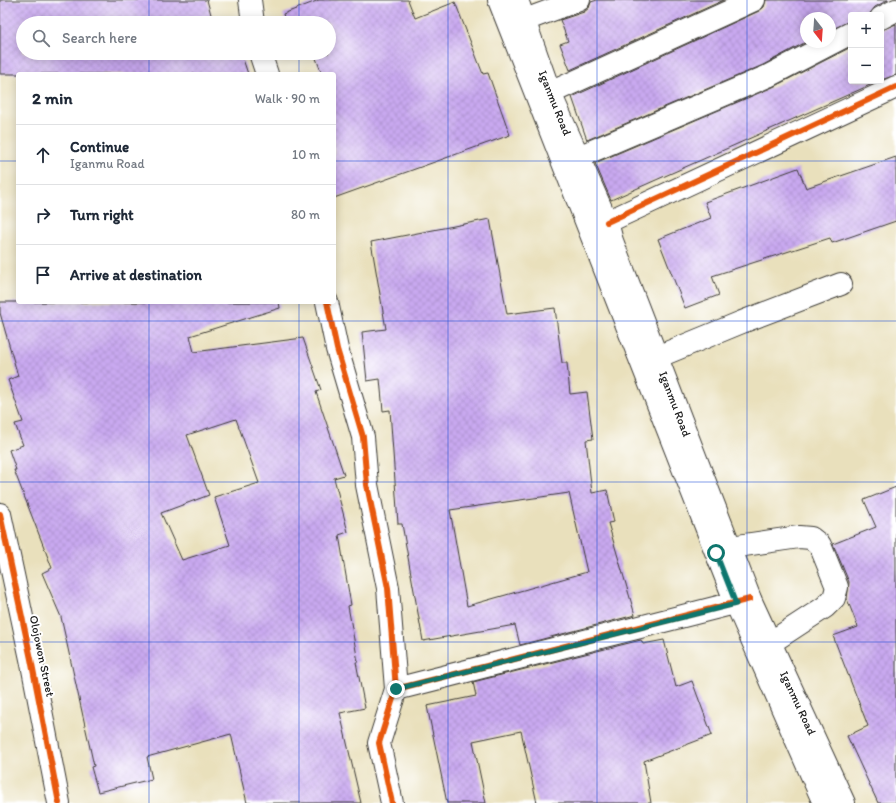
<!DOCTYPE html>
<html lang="en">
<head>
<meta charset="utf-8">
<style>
  :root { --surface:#fff; --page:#f6f6f7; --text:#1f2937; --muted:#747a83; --line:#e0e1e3 }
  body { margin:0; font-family:Itim,sans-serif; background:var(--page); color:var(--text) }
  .controls { position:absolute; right:12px; top:12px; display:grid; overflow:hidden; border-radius:4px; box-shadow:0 2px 10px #0003 }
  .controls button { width:36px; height:36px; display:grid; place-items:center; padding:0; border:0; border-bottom:1px solid var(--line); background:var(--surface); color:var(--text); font:20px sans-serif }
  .compass { position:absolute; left:800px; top:12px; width:36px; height:36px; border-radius:50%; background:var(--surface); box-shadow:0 2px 10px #0003; rotate:163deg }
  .stop { position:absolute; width:12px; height:12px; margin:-9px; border:3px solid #0f766e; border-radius:50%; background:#fff }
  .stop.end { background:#0f766e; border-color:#fff; box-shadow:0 1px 4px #0008 }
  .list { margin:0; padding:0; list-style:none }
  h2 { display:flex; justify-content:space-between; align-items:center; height:52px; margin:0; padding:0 16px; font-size:17px }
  h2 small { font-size:13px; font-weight:400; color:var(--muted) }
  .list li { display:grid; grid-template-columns:26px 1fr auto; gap:12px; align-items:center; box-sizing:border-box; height:60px; padding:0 16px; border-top:1px solid var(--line) }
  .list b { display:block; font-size:15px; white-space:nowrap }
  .list p { margin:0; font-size:13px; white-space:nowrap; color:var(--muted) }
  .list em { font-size:13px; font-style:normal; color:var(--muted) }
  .icon { flex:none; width:22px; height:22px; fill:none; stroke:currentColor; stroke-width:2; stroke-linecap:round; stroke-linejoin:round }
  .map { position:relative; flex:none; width:896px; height:803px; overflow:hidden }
  .search { position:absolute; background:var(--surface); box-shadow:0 2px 10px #0003; left:16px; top:16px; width:320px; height:44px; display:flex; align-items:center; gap:10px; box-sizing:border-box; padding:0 14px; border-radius:22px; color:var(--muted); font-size:15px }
  .panel { position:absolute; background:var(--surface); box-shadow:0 2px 10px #0003; left:16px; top:72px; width:320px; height:232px; border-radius:4px }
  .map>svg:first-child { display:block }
  .building { fill:url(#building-cross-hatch); fill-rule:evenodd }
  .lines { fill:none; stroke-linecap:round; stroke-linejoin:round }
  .minor-casing { stroke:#3b3934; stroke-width:24 }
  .major-casing { stroke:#3b3934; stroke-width:24 }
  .minor { stroke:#fff; stroke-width:22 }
  .major { stroke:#fff; stroke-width:22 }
  .cycleway-casing { stroke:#fff; stroke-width:8 }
  .cycleway { stroke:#e8590c; stroke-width:6 }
  .route { stroke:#0f766e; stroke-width:5 }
  .grid { fill:none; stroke:#1d4ed8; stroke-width:1; stroke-opacity:0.55 }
  .labels { text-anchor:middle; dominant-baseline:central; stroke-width:4; stroke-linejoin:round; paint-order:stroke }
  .street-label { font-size:12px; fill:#1c1c1c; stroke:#fff }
</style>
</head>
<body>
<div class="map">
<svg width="896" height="803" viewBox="0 0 896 803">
  <defs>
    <pattern id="building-cross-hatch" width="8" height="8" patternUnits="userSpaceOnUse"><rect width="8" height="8" fill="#c9a9f0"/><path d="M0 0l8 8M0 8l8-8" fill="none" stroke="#ac91cd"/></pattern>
  </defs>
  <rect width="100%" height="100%" fill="#fff"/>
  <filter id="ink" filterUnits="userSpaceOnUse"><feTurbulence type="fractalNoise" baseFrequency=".025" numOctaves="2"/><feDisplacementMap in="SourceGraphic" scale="8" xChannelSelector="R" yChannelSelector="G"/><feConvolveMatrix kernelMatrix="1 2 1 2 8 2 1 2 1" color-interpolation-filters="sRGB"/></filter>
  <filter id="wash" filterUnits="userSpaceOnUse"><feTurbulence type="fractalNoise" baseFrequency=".012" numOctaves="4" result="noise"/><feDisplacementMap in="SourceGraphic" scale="16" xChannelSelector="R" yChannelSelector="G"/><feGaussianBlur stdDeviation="0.9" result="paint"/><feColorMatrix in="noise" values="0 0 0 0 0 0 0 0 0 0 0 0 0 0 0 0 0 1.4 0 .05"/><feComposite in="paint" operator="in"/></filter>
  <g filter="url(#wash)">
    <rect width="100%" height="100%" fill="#e9e0bc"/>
    <g id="blocks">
      <g class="building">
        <path d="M0,0H207L213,22L228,17L230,23H23V53H241L248,74H0Z"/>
        <path d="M319,0H408L415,18L455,2L483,74L488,73L510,135L334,198V74H322L314,53L300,58L298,53H329V23H286L283,14Z"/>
        <path d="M597,0H724L570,70L560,44L568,41L560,20L584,12L589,8L591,2Z"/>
        <path d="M766,0H888L875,7L869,15H851V21L830,30V18H806V42L763,65L587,140L572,97L759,11L764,7Z"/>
        <path d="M896,24V75L881,80V30Z"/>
        <path d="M851,47V81H879L611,200L595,163L773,87Z"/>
        <path d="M896,157V221L832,243L830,238L712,276L719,295L685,308L658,239L711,218L705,202L798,168L806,188Z"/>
        <path d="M490,219L507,314L555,308L562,363H567L570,394L587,392L593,439L586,440L592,493L607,490L614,522L608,523L635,615L520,645L515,625L423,641L402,524H398L390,410L383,411L380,379L367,381L362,332L386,329L371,242ZM569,493L587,572L467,606L450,510Z"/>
        <path d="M0,302H279L280,308L190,336L194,352L303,338L321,390L316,392L344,475L334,478L348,532L339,535L351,605L348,606L358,662H356L365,708L340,713L361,803H247L231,734L147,757L152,779L98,792L91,767L94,766L61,617L42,573L52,568L14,470H16L9,450L23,445L15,424L23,422L8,380L18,376L0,313ZM236,419L259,483L214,497L230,545L182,560L161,513L209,495L187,435Z"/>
        <path d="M896,487V803H878L847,736L868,726L833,636L858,627L847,599L849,582L833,544L876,527L864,500Z"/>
        <path d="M641,640L643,644L664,640L676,687L692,681L712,735L644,761L651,803H537L521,731L473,741L486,803H447L427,706L476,696L473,682Z"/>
      </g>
    </g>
  </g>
  <g filter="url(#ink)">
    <use href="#blocks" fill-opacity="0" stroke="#3b3934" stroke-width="1"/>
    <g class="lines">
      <g class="minor-casing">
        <g id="minor">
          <path d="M250,0L253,23"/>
          <path d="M881,18L896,10"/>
          <path d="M525,20L579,0"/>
          <path d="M260,53L267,74"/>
          <path d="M550,93L754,0"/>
          <path d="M578,157L768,76L851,33"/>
          <path d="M607,222L896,87"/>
          <path d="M327,302L337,349L363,437L367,485L388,588L396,689L379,743L392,803"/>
          <path d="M657,357L742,322L841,284"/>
          <path d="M0,514L31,659L59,803"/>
          <path d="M731,547L799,537L811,538L820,545L837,587L834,598L825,607L770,643"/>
          <path d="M396,689L750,599"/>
        </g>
      </g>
      <g class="major-casing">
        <g id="major">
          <path d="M499,0L736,603L824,803"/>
          <path d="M517,0L550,93L607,222L612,241L750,599L844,803"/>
        </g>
      </g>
      <use href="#minor" class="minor"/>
      <use href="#major" class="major"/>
      <g class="cycleway-casing">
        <g id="cycleway">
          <path d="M607,222L896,87"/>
          <path d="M327,302L337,349L363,437L367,485L388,588L396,689L379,743L392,803"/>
          <path d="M0,514L31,659L59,803"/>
          <path d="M396,689L750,599"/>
        </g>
      </g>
      <use href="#cycleway" class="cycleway"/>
    </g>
  </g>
  <g class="lines" filter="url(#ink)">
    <path class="route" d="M396,689L736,604L716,553"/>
  </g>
  <path class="grid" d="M149,0V23M299,0V23M448,0V803M597,0V803M747,0V803M149,53V74M299,53V74M0,161H18M334,161H896M149,302V803M299,302V803M0,321H896M0,482H896M0,642H896"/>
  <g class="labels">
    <g class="street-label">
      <text transform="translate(555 103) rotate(68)">Iganmu Road</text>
      <text transform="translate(675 404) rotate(69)">Iganmu Road</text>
      <text transform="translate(42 656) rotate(78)">Olojowon Street</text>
      <text transform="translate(798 703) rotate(65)">Iganmu Road</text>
    </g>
  </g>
</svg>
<div class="controls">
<button>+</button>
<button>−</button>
</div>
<svg class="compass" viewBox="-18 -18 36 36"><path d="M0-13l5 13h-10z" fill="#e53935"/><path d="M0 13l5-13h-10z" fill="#747a83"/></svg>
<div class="stop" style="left:716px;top:553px"></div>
<div class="stop end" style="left:396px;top:689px"></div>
<div class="search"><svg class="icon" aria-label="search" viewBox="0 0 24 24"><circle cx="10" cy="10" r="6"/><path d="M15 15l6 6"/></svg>Search here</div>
<section class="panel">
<h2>2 min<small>Walk · 90 m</small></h2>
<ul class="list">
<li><svg class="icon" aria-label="ahead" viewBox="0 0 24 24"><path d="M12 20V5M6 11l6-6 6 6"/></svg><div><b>Continue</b><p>Iganmu Road</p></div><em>10 m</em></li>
<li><svg class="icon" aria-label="right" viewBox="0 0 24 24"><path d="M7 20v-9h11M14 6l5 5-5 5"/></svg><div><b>Turn right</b></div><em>80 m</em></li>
<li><svg class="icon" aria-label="arrive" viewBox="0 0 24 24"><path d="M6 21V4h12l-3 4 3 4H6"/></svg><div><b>Arrive at destination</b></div></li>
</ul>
</section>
</div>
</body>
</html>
